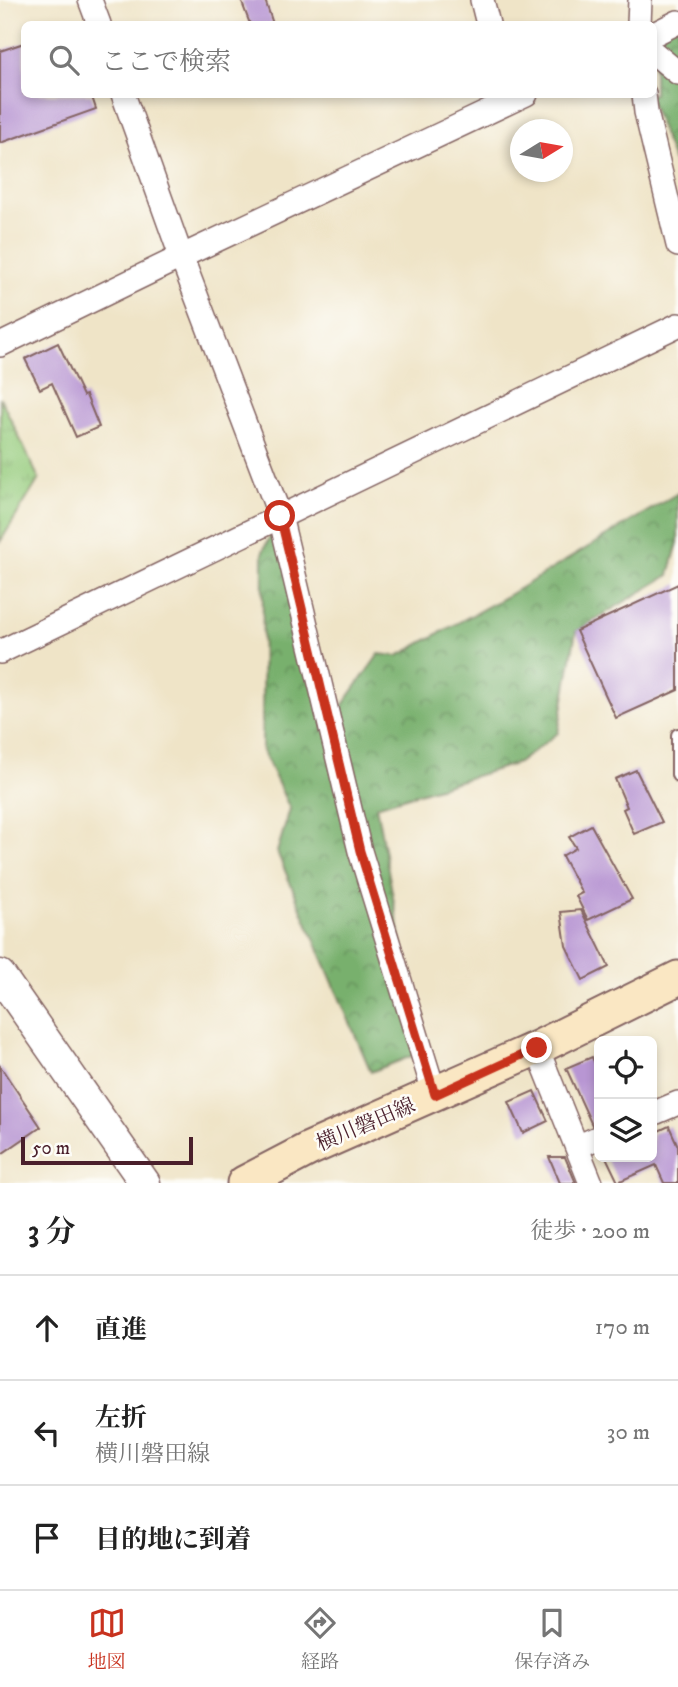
<!DOCTYPE html>
<html lang="ja">
<head>
<meta charset="utf-8">
<style>
  :root { --surface:#fff; --page:#f2f2f2; --text:#222; --muted:#767676; --line:#e0e0e0; --accent:#c8321e }
  body { margin:0; font-family:"IM FELL DW Pica","Noto Serif JP",serif; background:var(--page); color:var(--text) }
  .controls { position:absolute; right:21px; bottom:21px; display:grid; overflow:hidden; border-radius:10px; box-shadow:0 4px 10px #0003 }
  .controls button { width:63px; height:63px; display:grid; place-items:center; padding:0; border:0; border-bottom:2px solid var(--line); background:var(--surface); color:var(--text); font:35px sans-serif }
  .compass { position:absolute; left:510px; top:119px; width:63px; height:63px; border-radius:50%; background:var(--surface); box-shadow:0 4px 10px #0003; rotate:79deg }
  .scale { position:absolute; left:21px; bottom:18px; width:172px; box-sizing:border-box; padding-left:7px; border:4px solid #4a1f2b; border-top:0; font-size:19px; line-height:24px; white-space:nowrap; color:#4a1f2b; -webkit-text-stroke:5px #fdfcf7; paint-order:stroke }
  .stop { position:absolute; width:21px; height:21px; margin:-16px; border:5px solid #c8321e; border-radius:50%; background:#fff }
  .stop.end { background:#c8321e; border-color:#fff; box-shadow:0 2px 7px #0008 }
  .list { margin:0; padding:0; list-style:none }
  h2 { display:flex; justify-content:space-between; align-items:center; height:91px; margin:0; padding:0 28px; font-size:30px }
  h2 small { font-size:23px; font-weight:400; color:var(--muted) }
  .list li { display:grid; grid-template-columns:46px 1fr auto; gap:21px; align-items:center; box-sizing:border-box; height:105px; padding:0 28px; border-top:2px solid var(--line) }
  .list b { display:block; font-size:26px; white-space:nowrap }
  .list p { margin:0; font-size:23px; white-space:nowrap; color:var(--muted) }
  .list em { font-size:23px; font-style:normal; color:var(--muted) }
  .icon { flex:none; width:38px; height:38px; fill:none; stroke:currentColor; stroke-width:2; stroke-linecap:round; stroke-linejoin:round }
  .map { position:relative; flex:none; width:678px; height:1183px; overflow:hidden }
  .search { position:absolute; background:var(--surface); box-shadow:0 4px 10px #0003; left:21px; right:21px; top:21px; height:77px; display:flex; align-items:center; gap:18px; box-sizing:border-box; padding:0 24px; border-radius:10px; color:var(--muted); font-size:26px }
  .sheet { height:406px; background:var(--surface) }
  nav { display:flex; justify-content:space-around; align-items:center; box-sizing:border-box; height:98px; border-top:2px solid var(--line); background:var(--surface); font-size:19px; color:var(--muted) }
  nav a { display:grid; justify-items:center; gap:4px }
  nav .on { color:var(--accent) }
  .map>svg:first-child { display:block }
  .grass { fill:url(#grass-tufts); stroke:#707654; stroke-width:2 }
  .forest { fill:url(#forest-crowns); stroke:#61684c; stroke-width:2 }
  .building { fill:#b896d3 }
  .lines { fill:none; stroke-linecap:round; stroke-linejoin:round }
  .service-casing { stroke:#846462; stroke-width:16 }
  .minor-casing { stroke:#846462; stroke-width:26 }
  .tertiary-casing { stroke:#846462; stroke-width:33 }
  .secondary-casing { stroke:#846462; stroke-width:37 }
  .service { stroke:#fff; stroke-width:12 }
  .minor { stroke:#fff; stroke-width:23 }
  .tertiary { stroke:#fff; stroke-width:30 }
  .secondary { stroke:#fae7c3; stroke-width:33 }
  .route { stroke:#c8321e; stroke-width:9 }
  .labels { text-anchor:middle; dominant-baseline:central; stroke-width:5; stroke-linejoin:round; paint-order:stroke }
  .street-label { font-size:21px; fill:#4a1f2b; stroke:#fdfcf7 }
</style>
</head>
<body>
<div class="map">
<svg width="678" height="1183" viewBox="0 0 678 1183">
  <defs>
    <pattern id="grass-tufts" width="24" height="20" patternUnits="userSpaceOnUse" patternTransform="scale(1.75)"><rect width="24" height="20" fill="#96cc7e"/><path d="M3 7l-1-3M5 7V3M7 7l1-3M15 17l-1-3M17 17v-4M19 17l1-3" fill="none" stroke="#83af6d"/></pattern>
    <pattern id="forest-crowns" width="20" height="18" patternUnits="userSpaceOnUse" patternTransform="scale(1.75)"><rect width="20" height="18" fill="#78b06d"/><path d="M2 6a3 3 0 1 1 6 0M12 15a3 3 0 1 1 6 0" fill="none" stroke="#648f5a"/></pattern>
  </defs>
  <rect width="100%" height="100%" fill="#fdfcf7"/>
  <filter id="ink" filterUnits="userSpaceOnUse"><feTurbulence type="fractalNoise" baseFrequency=".0143" numOctaves="2"/><feDisplacementMap in="SourceGraphic" scale="14" xChannelSelector="R" yChannelSelector="G"/><feConvolveMatrix kernelMatrix="1 2 1 2 8 2 1 2 1" color-interpolation-filters="sRGB"/></filter>
  <filter id="wash" filterUnits="userSpaceOnUse"><feTurbulence type="fractalNoise" baseFrequency=".00686" numOctaves="4" result="noise"/><feDisplacementMap in="SourceGraphic" scale="28" xChannelSelector="R" yChannelSelector="G"/><feGaussianBlur stdDeviation="1.57" result="paint"/><feColorMatrix in="noise" values="0 0 0 0 0 0 0 0 0 0 0 0 0 0 0 0 0 1.4 0 .05"/><feComposite in="paint" operator="in"/></filter>
  <g filter="url(#wash)">
    <rect width="100%" height="100%" fill="#efe4c7"/>
    <path class="grass" d="M0,397L39,479L0,542Z"/>
    <g class="forest">
      <path d="M678,12V174L648,95L654,94V24H644Z"/>
      <path d="M678,493V542L669,575L576,631L558,733L518,763L376,806L422,1052L371,1072L277,852L290,809L262,749L263,551L280,516L330,723L379,654L398,656L507,596Z"/>
    </g>
    <g id="blocks">
      <g class="building">
        <path d="M241,0H265L273,24H250Z"/>
        <path d="M24,43V94H91L96,109L0,143V51Z"/>
        <path d="M58,343L83,396L86,395L99,427L76,437L52,383L40,389L25,359Z"/>
        <path d="M678,584V690L616,718L576,631Z"/>
        <path d="M636,770L662,822L634,834L623,809L627,807L615,779Z"/>
        <path d="M591,825L632,899L588,920L576,896L582,893L562,856L576,848L569,837Z"/>
        <path d="M581,910L609,967L583,980L566,946L561,912Z"/>
        <path d="M592,1057L599,1073V1123L592,1125L566,1068Z"/>
        <path d="M0,1066L41,1127L0,1155Z"/>
        <path d="M534,1091L548,1121L523,1133L509,1102Z"/>
        <path d="M669,1126L678,1146V1183H664L656,1165L618,1182L606,1157H652V1134Z"/>
        <path d="M549,1157H565L576,1183H560Z"/>
      </g>
    </g>
  </g>
  <g filter="url(#ink)">
    <use href="#blocks" fill-opacity="0" stroke="#846462" stroke-width="2"/>
    <g class="lines">
      <g class="service-casing">
        <path id="service" d="M678,735V775"/>
      </g>
      <g class="minor-casing">
        <g id="minor">
          <path d="M90,0L99,24"/>
          <path d="M482,0L488,24"/>
          <path d="M639,24L640,0"/>
          <path d="M654,34L678,22"/>
          <path d="M654,53L678,73"/>
          <path d="M123,94L181,256L280,516L360,851L435,1095"/>
          <path d="M644,94L646,112L678,245"/>
          <path d="M0,345L191,252L526,94"/>
          <path d="M0,652L678,325"/>
          <path d="M537,1048L591,1183"/>
          <path d="M652,1114L678,1103"/>
          <path d="M577,1147L599,1137"/>
        </g>
      </g>
      <g class="tertiary-casing">
        <path id="tertiary" d="M0,975L145,1183"/>
      </g>
      <g class="secondary-casing">
        <path id="secondary" d="M244,1183L309,1149L537,1048L678,978"/>
      </g>
      <use href="#service" class="service"/>
      <use href="#minor" class="minor"/>
      <use href="#tertiary" class="tertiary"/>
      <use href="#secondary" class="secondary"/>
    </g>
  </g>
  <g class="lines" filter="url(#ink)">
    <path class="route" d="M280,516L360,851L435,1095L537,1048"/>
  </g>
  <g class="labels">
    <g class="street-label">
      <text transform="translate(366 1125) rotate(-23)">横川磐田線</text>
    </g>
  </g>
</svg>
<div class="controls">
<button><svg class="icon" aria-label="locate" viewBox="0 0 24 24"><circle cx="12" cy="12" r="6"/><path d="M12 2v4M12 18v4M2 12h4M18 12h4"/></svg></button>
<button><svg class="icon" aria-label="layers" viewBox="0 0 24 24"><path d="M12 4l9 5-9 5-9-5zM3 14l9 5 9-5"/></svg></button>
</div>
<svg class="compass" viewBox="-18 -18 36 36"><path d="M0-13l5 13h-10z" fill="#e53935"/><path d="M0 13l5-13h-10z" fill="#767676"/></svg>
<div class="scale">50 m</div>
<div class="stop" style="left:280px;top:516px"></div>
<div class="stop end" style="left:537px;top:1048px"></div>
<div class="search"><svg class="icon" aria-label="search" viewBox="0 0 24 24"><circle cx="10" cy="10" r="6"/><path d="M15 15l6 6"/></svg>ここで検索</div>
</div>
<section class="sheet">
<h2>3 分<small>徒歩 · 200 m</small></h2>
<ul class="list">
<li><svg class="icon" aria-label="ahead" viewBox="0 0 24 24"><path d="M12 20V5M6 11l6-6 6 6"/></svg><div><b>直進</b></div><em>170 m</em></li>
<li><svg class="icon" aria-label="left" viewBox="0 0 24 24"><path d="M17 20v-9H6M10 6l-5 5 5 5"/></svg><div><b>左折</b><p>横川磐田線</p></div><em>30 m</em></li>
<li><svg class="icon" aria-label="arrive" viewBox="0 0 24 24"><path d="M6 21V4h12l-3 4 3 4H6"/></svg><div><b>目的地に到着</b></div></li>
</ul>
</section>
<nav>
<a class="on"><svg class="icon" aria-label="map" viewBox="0 0 24 24"><path d="M3 6l6-2 6 2 6-2v14l-6 2-6-2-6 2zM9 4v14M15 6v14"/></svg>地図</a>
<a><svg class="icon" aria-label="directions" viewBox="0 0 24 24"><path d="M12 3l9 9-9 9-9-9zM9 14v-3h6M13 9l2 2-2 2"/></svg>経路</a>
<a><svg class="icon" aria-label="saved" viewBox="0 0 24 24"><path d="M7 4h10v16l-5-4-5 4z"/></svg>保存済み</a>
</nav>
</body>
</html>
